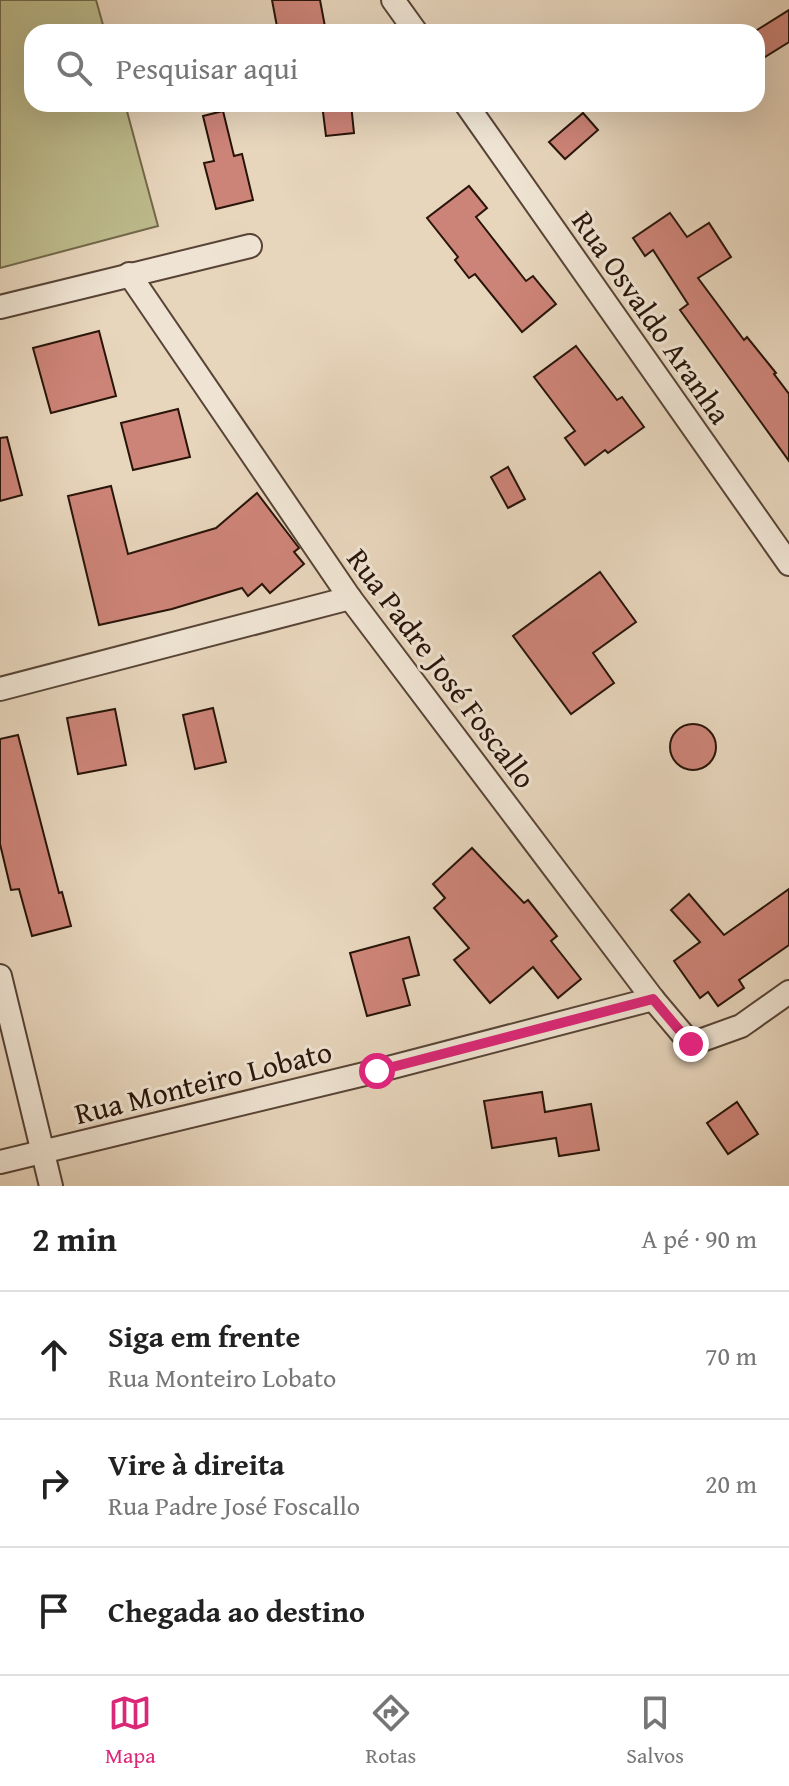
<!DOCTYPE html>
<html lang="pt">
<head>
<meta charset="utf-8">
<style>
  :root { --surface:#fff; --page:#f2f2f2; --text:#222; --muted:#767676; --line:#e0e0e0; --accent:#db2777 }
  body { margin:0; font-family:"Gentium Book Plus",serif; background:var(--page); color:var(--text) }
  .stop { position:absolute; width:24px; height:24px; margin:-18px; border:6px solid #db2777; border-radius:50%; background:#fff }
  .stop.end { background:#db2777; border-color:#fff; box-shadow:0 2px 8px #0008 }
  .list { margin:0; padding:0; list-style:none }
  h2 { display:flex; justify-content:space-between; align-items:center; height:104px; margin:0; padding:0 32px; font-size:34px }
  h2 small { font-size:26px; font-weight:400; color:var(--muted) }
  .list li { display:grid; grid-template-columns:52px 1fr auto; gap:24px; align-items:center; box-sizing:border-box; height:128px; padding:0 32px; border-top:2px solid var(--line) }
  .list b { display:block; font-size:30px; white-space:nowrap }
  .list p { margin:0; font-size:26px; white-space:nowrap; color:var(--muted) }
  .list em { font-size:26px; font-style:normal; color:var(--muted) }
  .icon { flex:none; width:44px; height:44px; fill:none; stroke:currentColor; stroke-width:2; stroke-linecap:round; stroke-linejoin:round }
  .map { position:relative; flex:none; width:789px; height:1186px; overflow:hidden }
  .search { position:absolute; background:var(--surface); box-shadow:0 8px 32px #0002; left:24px; right:24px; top:24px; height:88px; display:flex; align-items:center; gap:20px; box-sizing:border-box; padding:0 28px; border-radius:24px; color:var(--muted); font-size:30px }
  .sheet { height:488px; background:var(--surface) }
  nav { display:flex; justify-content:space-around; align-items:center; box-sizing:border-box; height:112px; border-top:2px solid var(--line); background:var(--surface); font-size:22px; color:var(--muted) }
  nav a { display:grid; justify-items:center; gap:4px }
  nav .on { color:var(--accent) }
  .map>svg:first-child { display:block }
  .green { fill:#bdbb8c; stroke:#72684a; stroke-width:2 }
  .building { fill:#cd8478; stroke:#281409; stroke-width:2 }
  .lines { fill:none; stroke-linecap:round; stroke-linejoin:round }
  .street-casing { stroke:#584436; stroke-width:26 }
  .street { stroke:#efe4d3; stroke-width:22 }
  .route { stroke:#db2777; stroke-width:10 }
  .labels { text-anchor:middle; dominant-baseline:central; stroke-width:6; stroke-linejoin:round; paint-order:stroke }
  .street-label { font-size:30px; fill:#281409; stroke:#efe4d3 }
</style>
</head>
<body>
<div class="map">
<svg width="789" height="1186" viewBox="0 0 789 1186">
  <rect width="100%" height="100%" fill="#e7d5bc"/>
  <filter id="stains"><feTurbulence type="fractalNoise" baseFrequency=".0025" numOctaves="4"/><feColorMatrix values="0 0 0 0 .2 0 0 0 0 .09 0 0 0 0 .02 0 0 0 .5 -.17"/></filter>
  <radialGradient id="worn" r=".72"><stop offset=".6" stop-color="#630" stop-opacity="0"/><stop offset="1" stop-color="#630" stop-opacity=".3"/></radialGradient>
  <path class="green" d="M0,0H96L105,32H32V104H125L158,226L0,268Z"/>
  <g class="building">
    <path d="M272,0H320L326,32H278Z"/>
    <path d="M789,10V42L757,62V30Z"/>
    <path d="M322,104H351L354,133L326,136Z"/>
    <path d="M223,111L234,156L242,154L253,200L216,209L204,163L214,161L203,116Z"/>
    <path d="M583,113L598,130L565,159L549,142Z"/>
    <path d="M469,186L487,208L476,217L526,281L533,276L556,304L522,332L475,274L469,278L455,260L458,257L427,218Z"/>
    <path d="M670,213L687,237L709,223L731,257L698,278L744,340L747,337L776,373L774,374L789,394V461L680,310L688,304L653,250L645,256L633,238Z"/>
    <path d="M99,331L116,396L51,413L33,348Z"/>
    <path d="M576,346L617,400L622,397L644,427L608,453L605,450L585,465L565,438L575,431L534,377Z"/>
    <path d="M178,409L190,457L133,470L121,423Z"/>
    <path d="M7,437L22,495L0,501V438Z"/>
    <path d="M508,467L525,499L508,508L491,477Z"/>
    <path d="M111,486L128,554L216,528L257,493L299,548L294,552L304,564L270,593L262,584L248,596L242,588L172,609L99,625L68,496Z"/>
    <path d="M600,572L636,622L593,653L614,683L571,714L513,636Z"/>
    <path d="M213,708L226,762L195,769L183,715Z"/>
    <path d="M115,709L126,765L78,774L67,718Z"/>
    <circle cx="693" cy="747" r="23"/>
    <path d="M18,735L59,893L62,892L71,926L32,936L19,889L11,890L0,844V739Z"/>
    <path d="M472,848L524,903L528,900L557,936L551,941L581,979L558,998L533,967L490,1003L454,960L469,948L434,908L445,898L433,884Z"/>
    <path d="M789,889V945L739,980L744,988L718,1006L708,992L700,998L674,961L700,942L671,910L689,894L724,935Z"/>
    <path d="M409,937L419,975L403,979L410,1005L367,1016L350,953Z"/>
    <path d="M542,1092L545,1112L591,1104L599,1150L559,1156L556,1138L492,1148L484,1101Z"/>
    <path d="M737,1102L758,1134L728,1154L707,1123Z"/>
  </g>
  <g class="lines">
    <g class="street-casing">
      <g id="street">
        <path d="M393,0L416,32"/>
        <path d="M466,104L789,564"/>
        <path d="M129,274L350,598L653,999L691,1044L741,1026L789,992"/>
        <path d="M0,307L250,246"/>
        <path d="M0,689L350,598"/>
        <path d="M0,976L51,1186"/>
        <path d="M0,1162L377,1071L653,999"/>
      </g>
    </g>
    <use href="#street" class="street"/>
  </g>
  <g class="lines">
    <path class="route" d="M377,1071L653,999L691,1044"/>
  </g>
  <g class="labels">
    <g class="street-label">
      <text transform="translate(652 317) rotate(55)">Rua Osvaldo Aranha</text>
      <text transform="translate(442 668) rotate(53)">Rua Padre José Foscallo</text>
      <text transform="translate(203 1082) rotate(-14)">Rua Monteiro Lobato</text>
    </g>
  </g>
  <rect width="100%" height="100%" filter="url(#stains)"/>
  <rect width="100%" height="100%" fill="url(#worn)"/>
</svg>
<div class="stop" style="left:377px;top:1071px"></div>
<div class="stop end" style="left:691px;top:1044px"></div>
<div class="search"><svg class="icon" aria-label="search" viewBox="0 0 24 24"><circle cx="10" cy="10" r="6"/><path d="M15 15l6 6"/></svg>Pesquisar aqui</div>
</div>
<section class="sheet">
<h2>2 min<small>A pé · 90 m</small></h2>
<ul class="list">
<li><svg class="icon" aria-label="ahead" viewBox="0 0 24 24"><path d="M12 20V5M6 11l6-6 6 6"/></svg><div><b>Siga em frente</b><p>Rua Monteiro Lobato</p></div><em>70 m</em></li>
<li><svg class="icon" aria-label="right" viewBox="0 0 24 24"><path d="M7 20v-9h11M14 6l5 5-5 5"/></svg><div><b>Vire à direita</b><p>Rua Padre José Foscallo</p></div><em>20 m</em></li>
<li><svg class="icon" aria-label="arrive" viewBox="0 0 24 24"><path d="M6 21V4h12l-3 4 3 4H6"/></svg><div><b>Chegada ao destino</b></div></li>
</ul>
</section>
<nav>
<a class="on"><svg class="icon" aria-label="map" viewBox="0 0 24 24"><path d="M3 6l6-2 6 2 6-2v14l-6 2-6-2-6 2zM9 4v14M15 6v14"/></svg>Mapa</a>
<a><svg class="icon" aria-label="directions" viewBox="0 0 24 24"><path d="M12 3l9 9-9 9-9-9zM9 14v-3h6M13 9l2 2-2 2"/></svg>Rotas</a>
<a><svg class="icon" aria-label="saved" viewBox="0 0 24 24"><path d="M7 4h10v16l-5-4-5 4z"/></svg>Salvos</a>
</nav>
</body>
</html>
